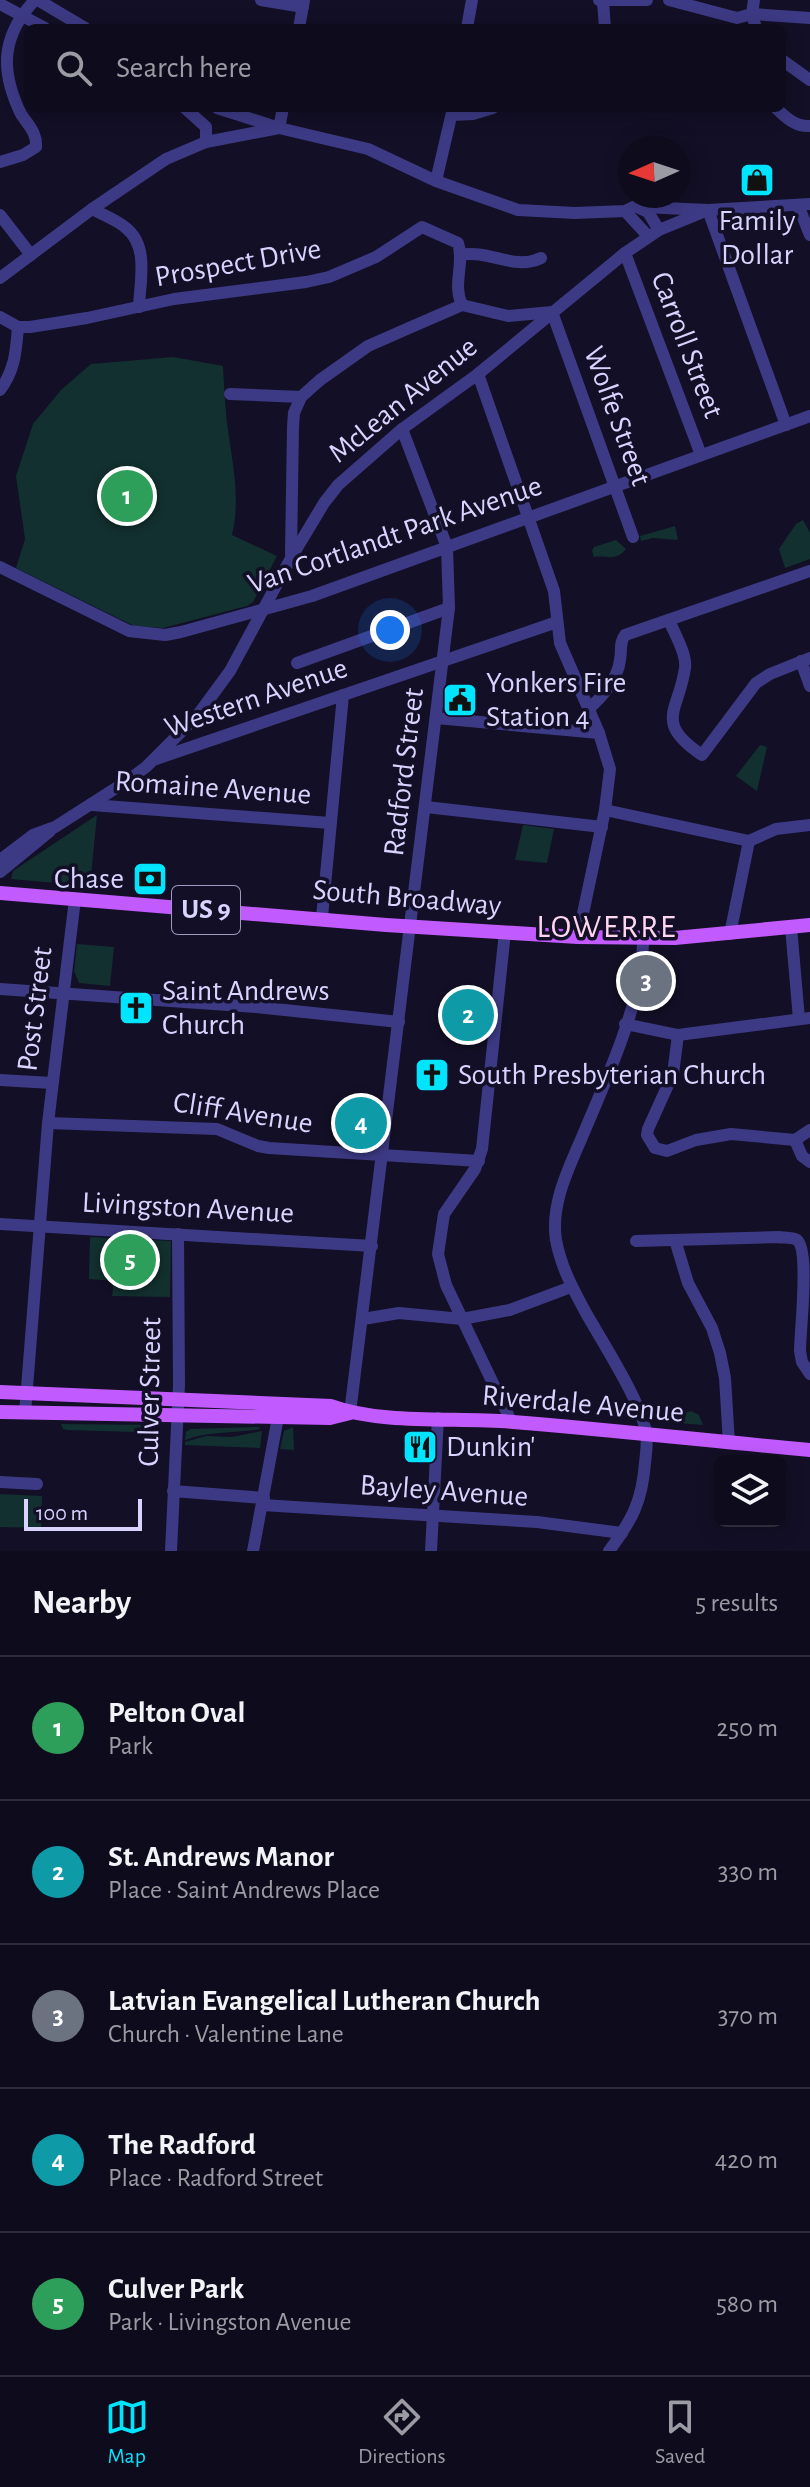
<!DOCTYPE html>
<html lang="en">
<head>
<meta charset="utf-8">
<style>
  :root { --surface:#0e0b1c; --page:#1c1929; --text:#f1f3f6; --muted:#9b9ba3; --line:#2e2b3b; --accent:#00e5ff }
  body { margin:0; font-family:"Alegreya Sans",sans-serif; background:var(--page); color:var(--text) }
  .controls { position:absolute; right:24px; bottom:24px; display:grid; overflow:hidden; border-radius:12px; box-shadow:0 4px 20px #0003 }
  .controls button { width:72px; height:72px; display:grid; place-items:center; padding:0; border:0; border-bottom:2px solid var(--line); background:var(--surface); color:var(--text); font:40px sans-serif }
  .compass { position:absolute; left:618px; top:136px; width:72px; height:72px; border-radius:50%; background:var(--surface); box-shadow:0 4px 20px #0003; rotate:267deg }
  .scale { position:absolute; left:24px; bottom:20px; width:118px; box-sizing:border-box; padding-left:8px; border:4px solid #d9d4ff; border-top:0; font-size:22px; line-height:28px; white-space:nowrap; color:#d9d4ff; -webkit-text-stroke:6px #130f26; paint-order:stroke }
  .you { position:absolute; left:390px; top:630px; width:28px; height:28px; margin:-20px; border:6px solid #fff; border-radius:50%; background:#1a73e8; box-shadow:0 0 0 12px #1a73e833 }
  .badge { display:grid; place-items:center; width:52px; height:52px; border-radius:50%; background:var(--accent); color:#fff; font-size:26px; font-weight:700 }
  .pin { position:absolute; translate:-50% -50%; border:4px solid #fff; box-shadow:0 2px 8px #0006 }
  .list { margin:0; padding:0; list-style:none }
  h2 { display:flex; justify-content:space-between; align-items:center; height:104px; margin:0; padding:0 32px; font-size:34px }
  h2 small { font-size:26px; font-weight:400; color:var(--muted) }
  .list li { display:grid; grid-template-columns:52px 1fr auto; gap:24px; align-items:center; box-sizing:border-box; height:144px; padding:0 32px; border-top:2px solid var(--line) }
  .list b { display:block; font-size:30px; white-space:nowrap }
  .list p { margin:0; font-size:26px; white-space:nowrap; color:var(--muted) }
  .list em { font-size:26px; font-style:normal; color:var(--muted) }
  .icon { flex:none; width:44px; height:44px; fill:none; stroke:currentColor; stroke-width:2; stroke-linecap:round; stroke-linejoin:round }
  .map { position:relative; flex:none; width:810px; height:1551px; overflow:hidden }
  .search { position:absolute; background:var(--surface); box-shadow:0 4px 20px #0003; left:24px; right:24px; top:24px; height:88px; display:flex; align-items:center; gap:20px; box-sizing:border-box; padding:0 28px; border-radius:12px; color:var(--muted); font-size:30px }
  .sheet { height:824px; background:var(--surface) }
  nav { display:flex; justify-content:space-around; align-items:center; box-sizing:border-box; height:112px; border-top:2px solid var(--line); background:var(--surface); font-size:22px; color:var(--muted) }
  nav a { display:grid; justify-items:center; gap:4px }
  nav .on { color:var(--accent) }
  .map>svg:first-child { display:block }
  .green { fill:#12302f }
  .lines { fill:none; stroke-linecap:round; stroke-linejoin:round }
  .minor { stroke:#3d3a85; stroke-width:12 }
  .major { stroke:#c25bff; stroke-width:14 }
  .labels { text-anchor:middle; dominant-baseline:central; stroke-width:7; stroke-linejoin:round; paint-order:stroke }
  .shield { fill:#130f26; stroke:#9e99be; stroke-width:2 }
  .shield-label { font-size:28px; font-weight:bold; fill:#d9d4ff }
  .poi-label { font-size:30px; fill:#d9d4ff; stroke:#130f26; text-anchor:start }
  .street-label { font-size:30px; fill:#d9d4ff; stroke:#130f26 }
  .neighbourhood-label { font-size:32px; letter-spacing:2px; fill:#ffd6f0; stroke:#130f26 }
</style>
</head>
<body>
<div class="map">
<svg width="810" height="1551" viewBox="0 0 810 1551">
  <rect width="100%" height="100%" fill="#130f26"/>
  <g class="green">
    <path d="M173,357L223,366C224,385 225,404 227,423C232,461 241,497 232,535L277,556L253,602L247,606L163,628L134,626L16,568L25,539L16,476L33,424L61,390L91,364Z"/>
    <path d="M803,520L810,533V559L785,568L779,549L796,524Z"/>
    <path d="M675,526L678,540L653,538L641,541L640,536Z"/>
    <path d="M616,540L626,549C616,562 607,555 594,557L592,551L594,547Z"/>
    <path d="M760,745L767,747L757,791L736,776Z"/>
    <path d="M97,815L90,886L11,879L13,871Z"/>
    <path d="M523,825L554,829L547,863L515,860Z"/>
    <path d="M77,944L114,947L110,986L79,983L74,971Z"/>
    <path d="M90,1237L171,1241L170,1297L112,1296L114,1281L89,1279Z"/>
    <path d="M691,1411L699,1415L703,1425L678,1423L682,1414Z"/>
    <path d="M61,1424L156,1425L135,1432L68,1430L63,1429Z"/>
    <path d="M258,1427L261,1429C235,1433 209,1431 185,1440L186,1432L190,1429Z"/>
    <path d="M293,1427L294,1450L280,1449L284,1431Z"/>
    <path d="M262,1431L260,1448L185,1445V1442L206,1436L232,1437Z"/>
    <path d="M0,1494L42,1496L41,1528L0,1527Z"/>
  </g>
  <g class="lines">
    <g class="minor">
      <path d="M38,0L85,28"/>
      <path d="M261,0L303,7"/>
      <path d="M599,0H647"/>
      <path d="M669,0L737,18L752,14L810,18"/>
      <path d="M754,0L752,14L756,28"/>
      <path d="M603,2L605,28"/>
      <path d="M0,4L45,28"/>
      <path d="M299,28L304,0"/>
      <path d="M467,28L472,0"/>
      <path d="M782,60L810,80"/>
      <path d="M185,108L206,127V142"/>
      <path d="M217,108L276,127"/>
      <path d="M776,108C786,118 796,127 810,126"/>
      <path d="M452,115L473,114L493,108"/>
      <path d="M279,128L283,108"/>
      <path d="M0,162L23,155L36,147C37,133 29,126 21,114C0,71 1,36 35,0"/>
      <path d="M436,181L453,108"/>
      <path d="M798,205L810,235"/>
      <path d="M642,207L708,210L786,425"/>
      <path d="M92,209C103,215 117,220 126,228C149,246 140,281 139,307"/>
      <path d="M625,211L648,236"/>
      <path d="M0,215L31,255"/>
      <path d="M625,253L701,455"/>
      <path d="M460,255C489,249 514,271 541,258"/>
      <path d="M0,278L92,209L166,159L206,142L279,128L368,149L436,181L518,210L575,213L625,211L635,206L648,212L659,230"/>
      <path d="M0,317L18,327H30L87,318L174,299L306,282L329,277L376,257L422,227L458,243C465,263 452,284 462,305"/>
      <path d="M478,374L554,591L560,643L599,733L610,769L605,810L578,937"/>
      <path d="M0,390C15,370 16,351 18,327"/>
      <path d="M230,394L301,397"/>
      <path d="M291,554L293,427L294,413L301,397L320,380L368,346L409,328L462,305L508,316L552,312L633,537"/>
      <path d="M0,567L129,631L165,635L181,632L312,596L810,416"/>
      <path d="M669,620C674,633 687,654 685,668C679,711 653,722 702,755L756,683L770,674L810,658"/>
      <path d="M801,661L810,686"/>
      <path d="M297,663L449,608"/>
      <path d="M588,709C602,698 618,678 620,660C622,650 619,643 625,635L810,571"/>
      <path d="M436,718L599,733"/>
      <path d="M156,759L557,622"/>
      <path d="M92,805L330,823"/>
      <path d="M426,807L602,827"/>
      <path d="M605,810L749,841L776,829L810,825"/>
      <path d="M0,860L33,835L55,827L127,781L146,767L197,716L230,671L291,558L324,503L338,485L402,429L478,374L625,253L659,230L708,210L810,204"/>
      <path d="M0,872L50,831"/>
      <path d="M322,917L343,695"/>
      <path d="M791,927L799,1019"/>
      <path d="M505,932L482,1149L475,1169L444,1214L438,1254L446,1285L511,1421"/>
      <path d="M730,934L749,841"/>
      <path d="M0,989L256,1007L399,1022"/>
      <path d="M625,1024L678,1035L810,1018"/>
      <path d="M678,1035L673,1074L648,1129L647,1135L655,1148L667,1151L696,1140L731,1134L795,1140L810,1130"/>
      <path d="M0,1080L52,1083"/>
      <path d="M48,1123L217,1129L258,1146L269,1148L479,1161"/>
      <path d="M795,1140L802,1156L810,1162"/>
      <path d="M0,1224L372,1246"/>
      <path d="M675,1240L688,1283L712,1328L720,1353L725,1378L729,1443"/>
      <path d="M636,1241L778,1237C783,1238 792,1237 797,1240C810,1250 800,1331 800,1351L802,1362L810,1374"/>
      <path d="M363,1319L399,1313L462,1319L510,1310L571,1287"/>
      <path d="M25,1413L48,1123L75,899"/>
      <path d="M350,1413L449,608L447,547L402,429"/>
      <path d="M0,1482L37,1484"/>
      <path d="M173,1491L264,1498"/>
      <path d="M262,1505L537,1522L622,1533"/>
      <path d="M171,1551L179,1385L178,1234"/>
      <path d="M253,1551L278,1417"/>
      <path d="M431,1551L438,1418"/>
      <path d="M609,1551C632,1520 642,1502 645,1463C646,1453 648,1442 646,1432C640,1400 603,1343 586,1313C573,1289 561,1267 556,1240C550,1202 571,1164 585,1130C609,1073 643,1000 643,939"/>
    </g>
    <g class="major">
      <path d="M0,893L386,925L578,937L675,938L810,925"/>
      <path d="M0,1392L331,1406C383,1425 457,1417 513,1422C612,1430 711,1441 810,1450"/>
      <path d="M0,1412L330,1418L350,1413"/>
    </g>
  </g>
  <defs>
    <g id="shop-square" transform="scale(1.8)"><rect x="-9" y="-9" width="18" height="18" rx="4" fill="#00e5ff" stroke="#130f26"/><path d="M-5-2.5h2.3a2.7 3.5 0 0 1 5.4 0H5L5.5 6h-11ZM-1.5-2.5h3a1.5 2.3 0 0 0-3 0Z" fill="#111"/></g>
    <g id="civic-square" transform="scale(1.8)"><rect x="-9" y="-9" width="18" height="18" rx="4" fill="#00e5ff" stroke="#130f26"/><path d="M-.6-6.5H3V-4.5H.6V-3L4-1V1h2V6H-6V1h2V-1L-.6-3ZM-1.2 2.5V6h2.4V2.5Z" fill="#111"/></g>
    <g id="bank-square" transform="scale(1.8)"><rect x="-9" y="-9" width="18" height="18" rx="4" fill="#00e5ff" stroke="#130f26"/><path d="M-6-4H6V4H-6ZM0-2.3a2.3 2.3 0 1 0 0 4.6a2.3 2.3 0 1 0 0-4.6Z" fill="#111"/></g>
    <g id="church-square" transform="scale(1.8)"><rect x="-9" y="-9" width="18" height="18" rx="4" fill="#00e5ff" stroke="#130f26"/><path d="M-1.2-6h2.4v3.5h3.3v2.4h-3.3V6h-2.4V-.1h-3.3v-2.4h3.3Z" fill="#111"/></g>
    <g id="restaurant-square" transform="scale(1.8)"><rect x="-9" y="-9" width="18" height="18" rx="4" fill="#00e5ff" stroke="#130f26"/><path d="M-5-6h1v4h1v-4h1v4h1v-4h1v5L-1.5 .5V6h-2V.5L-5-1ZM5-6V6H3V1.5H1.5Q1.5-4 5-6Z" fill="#111"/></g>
  </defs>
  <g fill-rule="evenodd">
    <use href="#shop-square" x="757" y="180"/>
    <use href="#civic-square" x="460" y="700"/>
    <use href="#bank-square" x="150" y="879"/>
    <use href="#church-square" x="136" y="1008"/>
    <use href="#church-square" x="432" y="1075"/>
    <use href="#restaurant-square" x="420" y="1447"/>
  </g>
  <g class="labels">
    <rect class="shield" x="172" y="886" width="68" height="48" rx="6"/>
    <g class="shield-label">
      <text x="206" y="910">US 9</text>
    </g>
    <g class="poi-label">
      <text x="757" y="221" text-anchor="middle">Family<tspan x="757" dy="34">Dollar</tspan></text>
      <text x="486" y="683">Yonkers Fire<tspan x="486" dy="34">Station 4</tspan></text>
      <text x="124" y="879" text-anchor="end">Chase</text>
      <text x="162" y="991">Saint Andrews<tspan x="162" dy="34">Church</tspan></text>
      <text x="458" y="1075">South Presbyterian Church</text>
      <text x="446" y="1447">Dunkin'</text>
    </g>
    <g class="street-label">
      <text transform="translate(238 263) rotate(-10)">Prospect Drive</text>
      <text transform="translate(687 345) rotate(69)">Carroll Street</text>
      <text transform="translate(403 400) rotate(-39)">McLean Avenue</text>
      <text transform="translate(617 416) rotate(70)">Wolfe Street</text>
      <text transform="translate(395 535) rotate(-19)">Van Cortlandt Park Avenue</text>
      <text transform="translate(256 698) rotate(-19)">Western Avenue</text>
      <text transform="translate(404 772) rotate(-83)">Radford Street</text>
      <text transform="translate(213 788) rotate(4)">Romaine Avenue</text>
      <text transform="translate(407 898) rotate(5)">South Broadway</text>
      <text transform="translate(35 1009) rotate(-83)">Post Street</text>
      <text transform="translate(243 1113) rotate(9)">Cliff Avenue</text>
      <text transform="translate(188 1208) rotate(3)">Livingston Avenue</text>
      <text transform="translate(150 1392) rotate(-89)">Culver Street</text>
      <text transform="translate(583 1404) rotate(5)">Riverdale Avenue</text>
      <text transform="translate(444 1491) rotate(4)">Bayley Avenue</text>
    </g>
    <g class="neighbourhood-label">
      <text x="607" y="927">LOWERRE</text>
    </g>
  </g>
</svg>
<div class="controls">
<button><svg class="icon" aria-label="layers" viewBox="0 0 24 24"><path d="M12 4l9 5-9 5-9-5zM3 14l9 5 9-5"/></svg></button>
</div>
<svg class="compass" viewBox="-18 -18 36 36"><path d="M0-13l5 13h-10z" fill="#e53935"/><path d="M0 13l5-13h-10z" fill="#9b9ba3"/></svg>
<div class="scale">100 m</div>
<div class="you"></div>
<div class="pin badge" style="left:127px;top:496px;background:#2e9e5b">1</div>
<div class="pin badge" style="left:468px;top:1015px;background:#0f9aa8">2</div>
<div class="pin badge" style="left:646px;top:981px;background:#6b7280">3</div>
<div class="pin badge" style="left:361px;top:1123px;background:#0f9aa8">4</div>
<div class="pin badge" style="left:130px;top:1260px;background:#2e9e5b">5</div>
<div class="search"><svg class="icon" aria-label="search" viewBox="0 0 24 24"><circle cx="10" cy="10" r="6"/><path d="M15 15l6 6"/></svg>Search here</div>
</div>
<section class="sheet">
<h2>Nearby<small>5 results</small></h2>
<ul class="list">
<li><span class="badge" style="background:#2e9e5b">1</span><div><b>Pelton Oval</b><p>Park</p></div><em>250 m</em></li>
<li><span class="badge" style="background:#0f9aa8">2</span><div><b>St. Andrews Manor</b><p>Place · Saint Andrews Place</p></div><em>330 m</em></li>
<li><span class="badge" style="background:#6b7280">3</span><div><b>Latvian Evangelical Lutheran Church</b><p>Church · Valentine Lane</p></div><em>370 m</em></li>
<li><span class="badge" style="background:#0f9aa8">4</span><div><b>The Radford</b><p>Place · Radford Street</p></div><em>420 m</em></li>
<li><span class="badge" style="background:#2e9e5b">5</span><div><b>Culver Park</b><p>Park · Livingston Avenue</p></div><em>580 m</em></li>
</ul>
</section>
<nav>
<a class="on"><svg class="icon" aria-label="map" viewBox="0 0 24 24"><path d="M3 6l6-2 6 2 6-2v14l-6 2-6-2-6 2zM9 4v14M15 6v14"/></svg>Map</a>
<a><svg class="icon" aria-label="directions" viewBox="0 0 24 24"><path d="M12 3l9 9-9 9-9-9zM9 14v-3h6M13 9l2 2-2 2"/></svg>Directions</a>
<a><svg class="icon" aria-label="saved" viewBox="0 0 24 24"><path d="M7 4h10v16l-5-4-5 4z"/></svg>Saved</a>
</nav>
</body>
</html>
